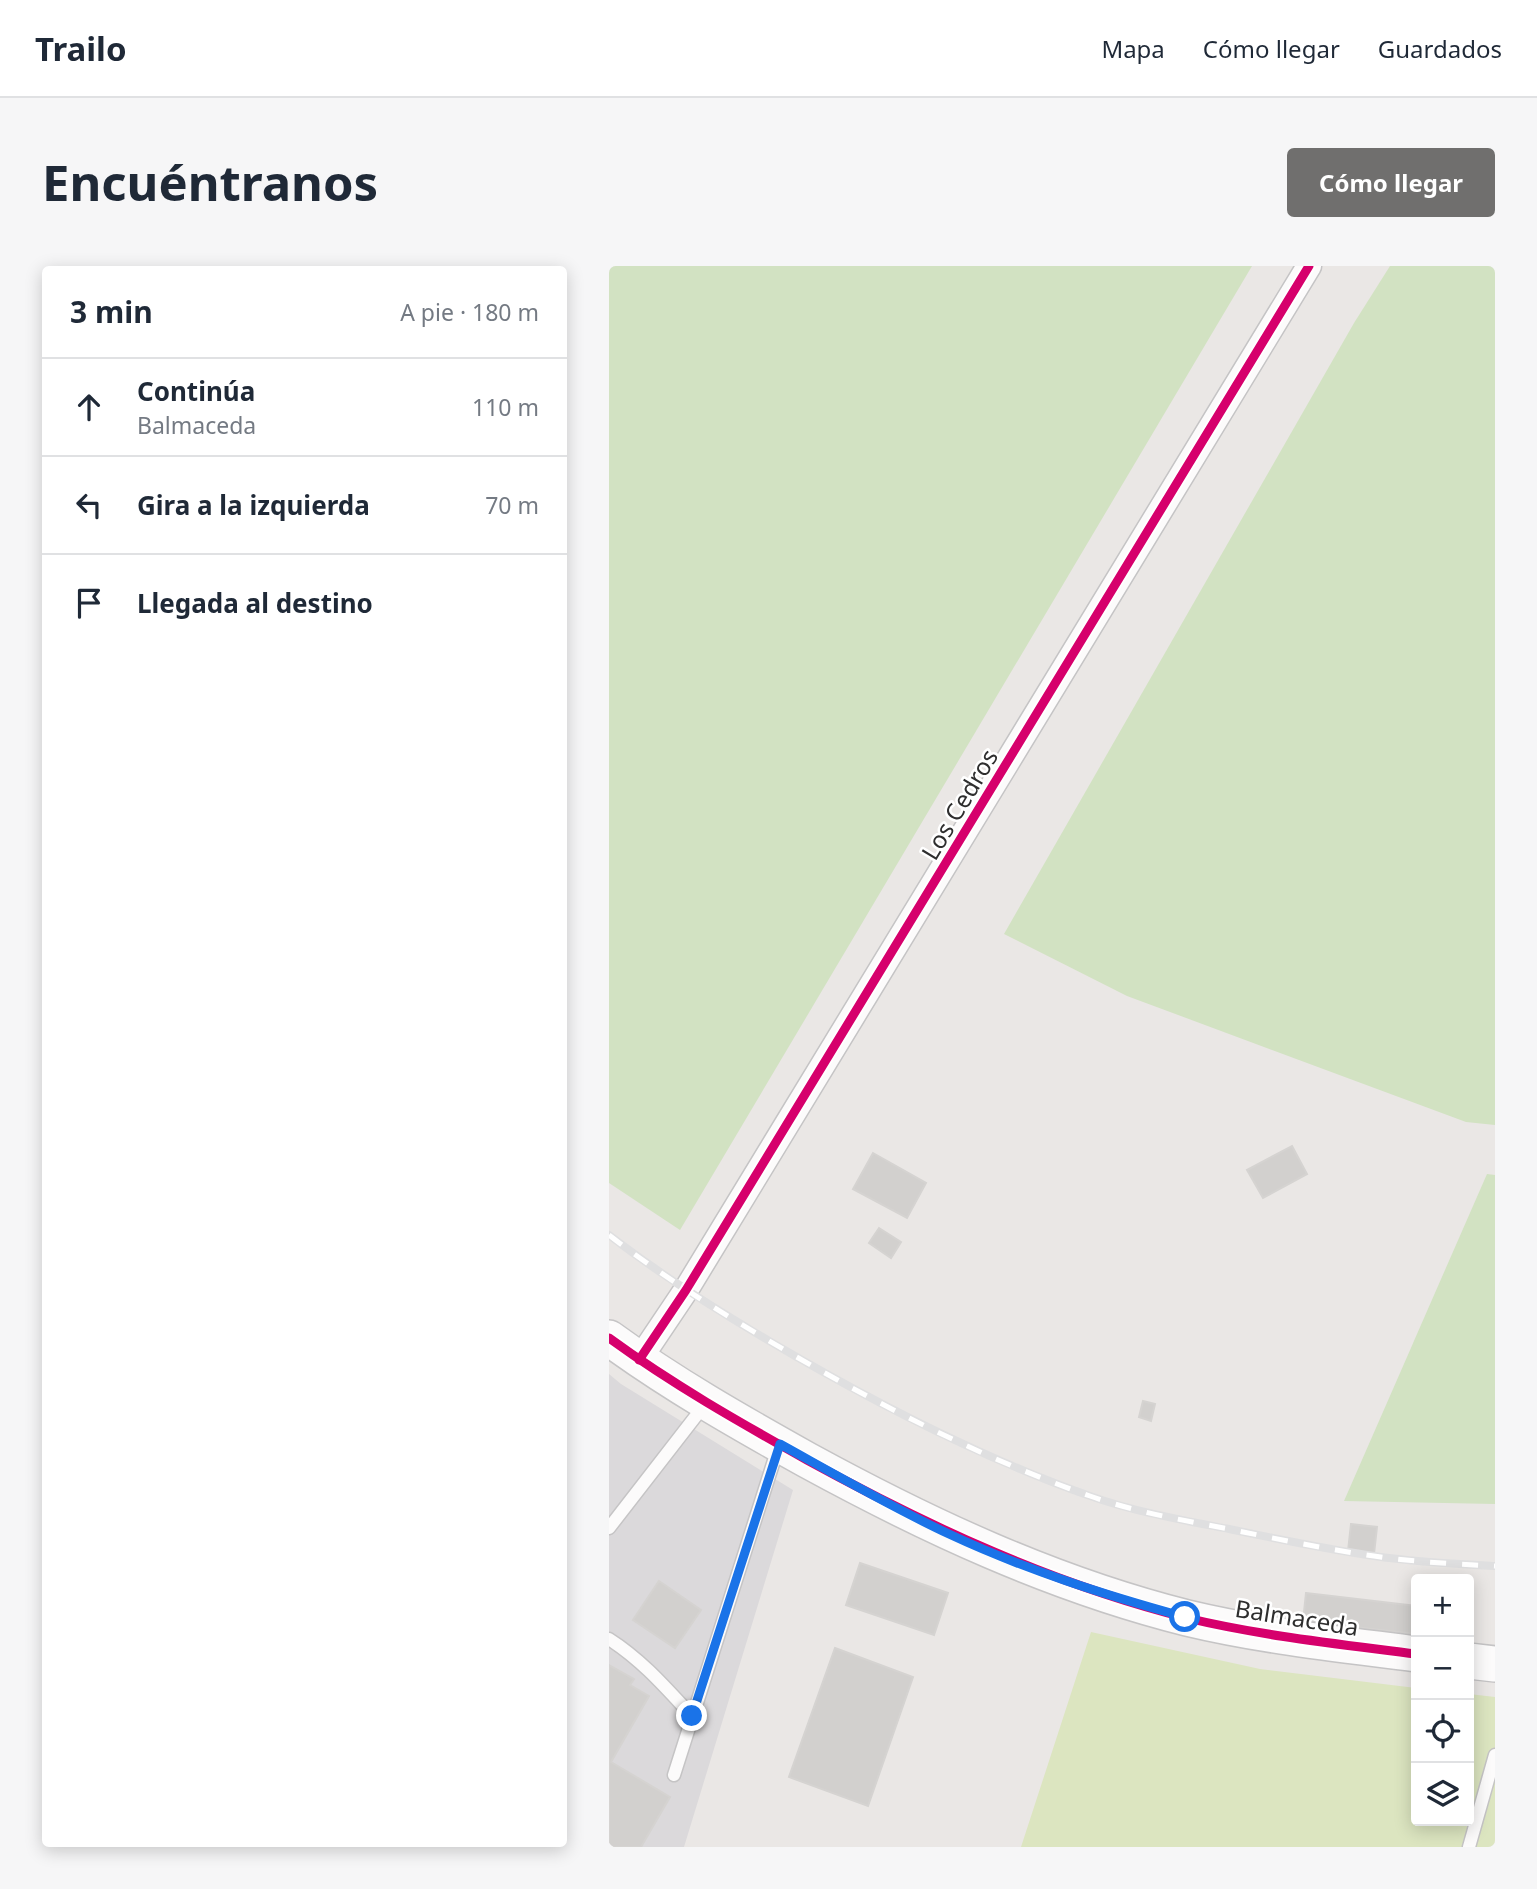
<!DOCTYPE html>
<html lang="es">
<head>
<meta charset="utf-8">
<style>
  :root { --surface:#fff; --page:#f6f6f7; --text:#1f2937; --muted:#747a83; --line:#e0e1e3; --accent:#706f6e }
  body { margin:0; font-family:"Noto Sans",sans-serif; background:var(--page); color:var(--text) }
  .controls { position:absolute; right:21px; bottom:21px; display:grid; overflow:hidden; border-radius:7px; box-shadow:0 4px 18px #0003 }
  .controls button { width:63px; height:63px; display:grid; place-items:center; padding:0; border:0; border-bottom:2px solid var(--line); background:var(--surface); color:var(--text); font:35px sans-serif }
  .stop { position:absolute; width:21px; height:21px; margin:-16px; border:5px solid #1a73e8; border-radius:50%; background:#fff }
  .stop.end { background:#1a73e8; border-color:#fff; box-shadow:0 2px 7px #0008 }
  .list { margin:0; padding:0; list-style:none }
  h2 { display:flex; justify-content:space-between; align-items:center; height:91px; margin:0; padding:0 28px; font-size:30px }
  h2 small { font-size:23px; font-weight:400; color:var(--muted) }
  .list li { display:grid; grid-template-columns:46px 1fr auto; gap:21px; align-items:center; box-sizing:border-box; height:98px; padding:0 28px; border-top:2px solid var(--line) }
  .list b { display:block; font-size:26px; white-space:nowrap }
  .list p { margin:0; font-size:23px; white-space:nowrap; color:var(--muted) }
  .list em { font-size:23px; font-style:normal; color:var(--muted) }
  .icon { flex:none; width:38px; height:38px; fill:none; stroke:currentColor; stroke-width:2; stroke-linecap:round; stroke-linejoin:round }
  .map { position:relative; flex:none; width:886px; height:1581px; overflow:hidden; border-radius:7px }
  header { display:flex; align-items:center; gap:42px; box-sizing:border-box; height:98px; padding:0 35px; background:var(--surface); border-bottom:2px solid var(--line) }
  header strong { font-size:33px }
  nav { display:flex; gap:38px; margin-inline-start:auto; font-size:24px }
  .intro { display:flex; align-items:center; justify-content:space-between; box-sizing:border-box; height:168px; padding:0 42px }
  h1 { margin:0; font-size:49px }
  .button { padding:18px 32px; border-radius:7px; background:var(--accent); color:#fff; font-size:24px; font-weight:700 }
  main { display:flex; gap:42px; padding:0 42px }
  aside { flex:1; background:var(--surface); border-radius:7px; box-shadow:0 4px 18px #0003 }
  .map>svg:first-child { display:block }
  .industrial { fill:#dbd9db }
  .green { fill:#d2e2c2 }
  .pitch { fill:#dce5c0 }
  .building { fill:#d2d0ce; stroke:#d5d3d1; stroke-width:2 }
  .lines { fill:none; stroke-linecap:round; stroke-linejoin:round }
  .lane-casing { stroke:#c5c4c5; stroke-width:15 }
  .street-casing { stroke:#c5c4c5; stroke-width:27 }
  .secondary-casing { stroke:#c5c4c5; stroke-width:38 }
  .lane { stroke:#fcfbfb; stroke-width:12 }
  .street { stroke:#fcfbfb; stroke-width:24 }
  .secondary { stroke:#fcfbfb; stroke-width:35 }
  .rail-casing { stroke:#dfdfe0; stroke-width:8 }
  .rail { stroke:#fff; stroke-width:5; stroke-dasharray:16; stroke-linecap:butt }
  .cycleway-casing { stroke:#fff; stroke-width:13 }
  .cycleway { stroke:#d6006c; stroke-width:9 }
  .route { stroke:#1a73e8; stroke-width:9 }
  .labels { text-anchor:middle; dominant-baseline:central; stroke-width:5; stroke-linejoin:round; paint-order:stroke }
  .street-label { font-size:24px; fill:#2e2e2e; stroke:#fff }
</style>
</head>
<body>
<header>
<strong>Trailo</strong>
<nav><a>Mapa</a><a>Cómo llegar</a><a>Guardados</a></nav>
</header>
<div class="intro"><h1>Encuéntranos</h1><a class="button">Cómo llegar</a></div>
<main>
<aside>
<h2>3 min<small>A pie · 180 m</small></h2>
<ul class="list">
<li><svg class="icon" aria-label="ahead" viewBox="0 0 24 24"><path d="M12 20V5M6 11l6-6 6 6"/></svg><div><b>Continúa</b><p>Balmaceda</p></div><em>110 m</em></li>
<li><svg class="icon" aria-label="left" viewBox="0 0 24 24"><path d="M17 20v-9H6M10 6l-5 5 5 5"/></svg><div><b>Gira a la izquierda</b></div><em>70 m</em></li>
<li><svg class="icon" aria-label="arrive" viewBox="0 0 24 24"><path d="M6 21V4h12l-3 4 3 4H6"/></svg><div><b>Llegada al destino</b></div></li>
</ul>
</aside>
<div class="map">
<svg width="886" height="1581" viewBox="0 0 886 1581">
  <rect width="100%" height="100%" fill="#eae7e5"/>
  <path class="industrial" d="M0,1108L12,1118L184,1224L75,1581H0Z"/>
  <g class="green">
    <path d="M0,0H643L71,964L0,917Z"/>
    <path d="M781,0H886V859L857,856L518,730L395,668L745,57Z"/>
    <path d="M878,908L886,909V1238L735,1235Z"/>
  </g>
  <path class="pitch" d="M482,1366L651,1403L807,1422V1555H860V1428L886,1431V1581H412Z"/>
  <g class="building">
    <path d="M683,880L698,908L654,932L638,904Z"/>
    <path d="M264,887L317,917L298,952L244,923Z"/>
    <path d="M270,962L292,976L282,992L260,977Z"/>
    <path d="M534,1135L546,1138L542,1155L530,1151Z"/>
    <path d="M742,1258L768,1261L765,1288L739,1285Z"/>
    <path d="M251,1297L339,1327L325,1369L237,1339Z"/>
    <path d="M50,1315L92,1344L66,1382L24,1354Z"/>
    <path d="M697,1327L807,1340V1368L694,1355Z"/>
    <path d="M226,1382L304,1411L259,1540L180,1511Z"/>
    <path d="M0,1399L25,1413L21,1419L40,1430L2,1496L61,1531L32,1581H0Z"/>
  </g>
  <g class="lines">
    <g class="lane-casing">
      <g id="lane">
        <path d="M0,1262L97,1137"/>
        <path d="M0,1373C33,1394 57,1422 83,1450"/>
        <path d="M65,1509L169,1182"/>
        <path d="M860,1581L886,1489"/>
      </g>
    </g>
    <g class="street-casing">
      <path id="street" d="M30,1094L77,1024L700,0"/>
    </g>
    <g class="secondary-casing">
      <g id="secondary">
        <path d="M0,1072C63,1118 130,1156 198,1194C319,1260 443,1318 578,1352C653,1370 730,1378 807,1388"/>
        <path d="M860,1395L886,1398"/>
      </g>
    </g>
    <use href="#lane" class="lane"/>
    <use href="#street" class="street"/>
    <use href="#secondary" class="secondary"/>
    <g class="rail-casing">
      <path id="rail" d="M0,969C58,1014 122,1053 186,1090C280,1144 378,1194 481,1230C526,1246 573,1254 620,1263C668,1273 716,1283 765,1290C805,1296 846,1298 886,1300"/>
    </g>
    <use href="#rail" class="rail"/>
    <g class="cycleway-casing">
      <g id="cycleway">
        <path d="M0,1072C63,1118 130,1156 198,1194C319,1260 443,1318 578,1352C653,1370 730,1378 807,1388"/>
        <path d="M30,1094L77,1024L700,0"/>
      </g>
    </g>
    <use href="#cycleway" class="cycleway"/>
  </g>
  <g class="lines">
    <path class="route" d="M83,1450L171,1178C227,1209 282,1241 340,1268C417,1304 496,1329 576,1351"/>
  </g>
  <g class="labels">
    <g class="street-label">
      <text transform="translate(350 538) rotate(-59)">Los Cedros</text>
      <text transform="translate(688 1351) rotate(9)">Balmaceda</text>
    </g>
  </g>
</svg>
<div class="controls">
<button>+</button>
<button>−</button>
<button><svg class="icon" aria-label="locate" viewBox="0 0 24 24"><circle cx="12" cy="12" r="6"/><path d="M12 2v4M12 18v4M2 12h4M18 12h4"/></svg></button>
<button><svg class="icon" aria-label="layers" viewBox="0 0 24 24"><path d="M12 4l9 5-9 5-9-5zM3 14l9 5 9-5"/></svg></button>
</div>
<div class="stop" style="left:576px;top:1351px"></div>
<div class="stop end" style="left:83px;top:1450px"></div>
</div>
</main>
</body>
</html>
